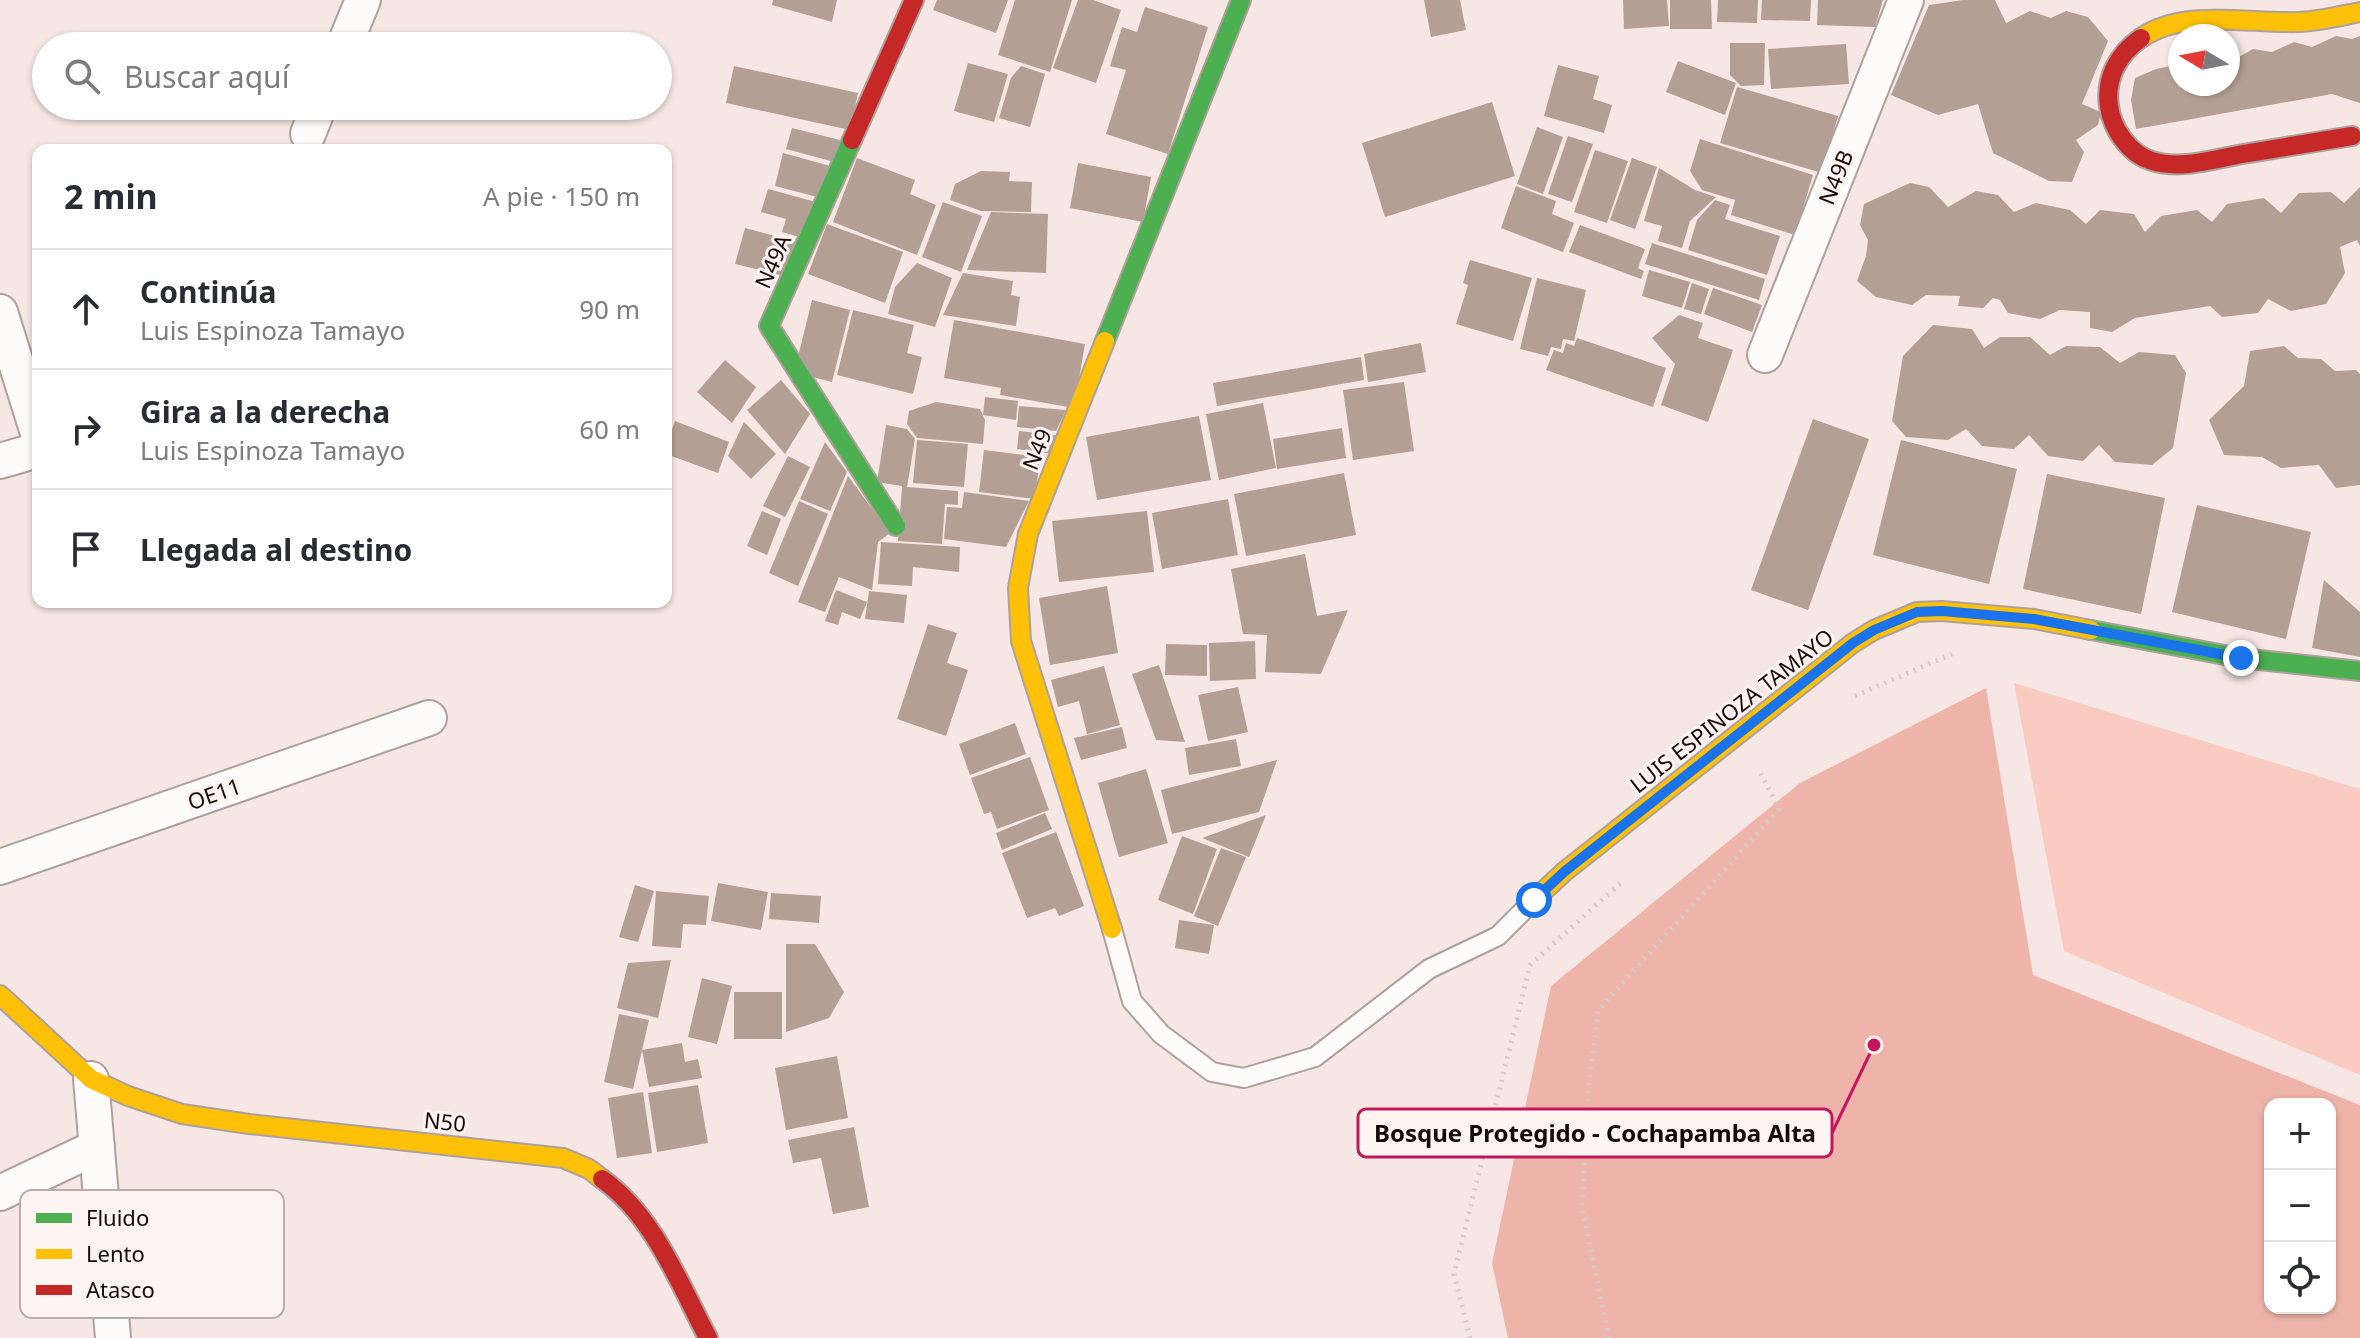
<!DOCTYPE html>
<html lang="es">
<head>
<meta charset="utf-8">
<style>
  :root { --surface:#fff; --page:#f2f2f3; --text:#2b2b33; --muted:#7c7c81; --line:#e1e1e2 }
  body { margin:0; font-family:"Noto Sans",sans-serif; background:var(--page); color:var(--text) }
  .controls { position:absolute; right:24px; bottom:24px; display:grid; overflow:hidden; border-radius:16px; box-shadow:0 2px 6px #0004 }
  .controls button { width:72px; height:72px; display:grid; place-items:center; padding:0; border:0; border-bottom:2px solid var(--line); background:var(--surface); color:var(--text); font:40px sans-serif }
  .compass { position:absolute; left:2168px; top:24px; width:72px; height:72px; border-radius:50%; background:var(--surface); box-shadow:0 2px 6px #0004; rotate:280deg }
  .stop { position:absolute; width:24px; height:24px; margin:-18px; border:6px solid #1a73e8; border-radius:50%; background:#fff }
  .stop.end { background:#1a73e8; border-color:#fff; box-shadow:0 2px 8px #0008 }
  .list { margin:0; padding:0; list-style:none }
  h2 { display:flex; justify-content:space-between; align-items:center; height:104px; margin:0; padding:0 32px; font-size:34px }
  h2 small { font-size:26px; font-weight:400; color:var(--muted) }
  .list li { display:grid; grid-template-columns:52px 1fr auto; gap:24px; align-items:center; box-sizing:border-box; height:120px; padding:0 32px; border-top:2px solid var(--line) }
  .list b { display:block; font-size:30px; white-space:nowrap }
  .list p { margin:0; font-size:26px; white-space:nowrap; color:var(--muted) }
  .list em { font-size:26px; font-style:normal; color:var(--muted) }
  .icon { flex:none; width:44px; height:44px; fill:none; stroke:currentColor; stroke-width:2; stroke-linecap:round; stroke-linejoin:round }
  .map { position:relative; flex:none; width:2360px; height:1338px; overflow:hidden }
  .search { position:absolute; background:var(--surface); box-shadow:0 2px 6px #0004; left:32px; top:32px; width:640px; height:88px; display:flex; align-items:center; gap:20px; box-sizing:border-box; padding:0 28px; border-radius:44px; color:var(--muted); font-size:30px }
  .panel { position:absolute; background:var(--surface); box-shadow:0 2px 6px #0004; left:32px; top:144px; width:640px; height:464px; border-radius:16px }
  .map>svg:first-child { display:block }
  .green { fill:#f9cbc1 }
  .forest { fill:#eeb4a9; fill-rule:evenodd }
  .building { fill:#b49f94 }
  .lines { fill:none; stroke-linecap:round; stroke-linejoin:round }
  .lane-casing { stroke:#aea09c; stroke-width:22 }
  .street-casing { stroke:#aea09c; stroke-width:38 }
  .fast-casing { stroke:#aea09c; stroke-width:22 }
  .slow-casing { stroke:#aea09c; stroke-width:22 }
  .jam-casing { stroke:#aea09c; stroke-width:22 }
  .path { stroke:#d0cbca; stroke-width:5; stroke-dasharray:2 6; stroke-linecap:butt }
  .lane { stroke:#fefbfb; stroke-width:18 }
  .street { stroke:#fefbfb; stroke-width:34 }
  .fast { stroke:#4caf50; stroke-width:18 }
  .slow { stroke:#ffc107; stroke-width:18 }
  .jam { stroke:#c62828; stroke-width:18 }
  .route { stroke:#1a73e8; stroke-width:10 }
  .labels { text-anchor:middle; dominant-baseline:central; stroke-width:6; stroke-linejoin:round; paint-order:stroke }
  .street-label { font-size:22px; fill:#160806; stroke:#fef4f2 }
  .key { fill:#fef4f2; stroke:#b8adab; stroke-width:2 }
  .key-label { font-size:22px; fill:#160806 }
  .leader { fill:none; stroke:#c2185b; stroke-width:3 }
  .callout-dot { fill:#c2185b; stroke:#fef4f2; stroke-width:3 }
  .callout { fill:#fef4f2; stroke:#c2185b; stroke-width:3 }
  .callout-label { font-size:24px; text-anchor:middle; font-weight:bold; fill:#160806 }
</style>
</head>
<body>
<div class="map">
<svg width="2360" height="1338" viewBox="0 0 2360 1338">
  <rect width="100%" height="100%" fill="#f6e7e4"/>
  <path class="green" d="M2014,683L2360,789V1075L2064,951Z"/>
  <path class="forest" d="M1986,688L2033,975L2360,1105V1338H1508L1492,1263L1551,986L1800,783ZM2270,1104H2330V1308H2270Z"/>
  <g class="building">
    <path d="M773,0H837L832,22L772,5Z"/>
    <path d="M937,0H1008L996,33L933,10Z"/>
    <path d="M1015,0H1072L1050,72L998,55Z"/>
    <path d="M1078,0H1093L1121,10L1096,83L1053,68Z"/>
    <path d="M1424,0H1460L1466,30L1431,37Z"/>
    <path d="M1623,0H1667L1669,26L1624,29Z"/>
    <path d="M1670,0H1711L1712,29H1670Z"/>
    <path d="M1718,0H1758L1757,23L1717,22Z"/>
    <path d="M1762,0H1811L1810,21L1761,20Z"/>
    <path d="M1818,0H1883L1875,27L1817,25Z"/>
    <path d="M1963,0H1995L2006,23L2030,11L2051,18L2066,11L2088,17L2108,41L2082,104L2101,112L2098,125L2076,140L2084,152L2072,182L2049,181L1993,153L1978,104L1938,115L1891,95L1929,5Z"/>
    <path d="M1145,7L1208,27L1168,154L1106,134L1126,70L1110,66L1122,27L1137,32Z"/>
    <path d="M2336,36L2352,39L2360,36V103L2332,94L2136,129L2131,100L2135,78L2156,69L2180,64V84H2228V56L2237,58L2253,49L2272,52L2294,42L2312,47Z"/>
    <path d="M1730,43H1765L1764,85L1741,86L1730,75Z"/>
    <path d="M1846,44L1849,84L1771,89L1768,49Z"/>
    <path d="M1678,61L1736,83L1725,115L1666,92Z"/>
    <path d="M968,63L1008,74L994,122L954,111Z"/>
    <path d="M1558,65L1599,76L1593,99L1612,105L1604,133L1544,116Z"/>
    <path d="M734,66L858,93L850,130L726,103Z"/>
    <path d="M1021,66L1045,74L1030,127L999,118L1011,78Z"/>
    <path d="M1737,87L1838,116L1822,173L1720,143Z"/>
    <path d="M1492,102L1515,176L1385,217L1362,143Z"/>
    <path d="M1537,127L1563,137L1543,194L1517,184Z"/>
    <path d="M792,128L844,141L838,163L786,149Z"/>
    <path d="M1568,136L1593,144L1572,202L1548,194Z"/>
    <path d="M1700,139L1813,175L1795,235L1731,215L1735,200L1702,190L1690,171Z"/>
    <path d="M1595,150L1628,161L1607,223L1574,212Z"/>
    <path d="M783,153L834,167L825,199L775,186Z"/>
    <path d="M857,158L915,180L910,194L936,205L917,255L833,222Z"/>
    <path d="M1632,158L1657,167L1635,229L1610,220Z"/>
    <path d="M1078,163L1151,177L1143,222L1070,208Z"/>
    <path d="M1659,168L1695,190L1716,197L1690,221L1682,248L1658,241L1662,226L1644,221Z"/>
    <path d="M981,171L1010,172L1009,181L1032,182L1031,212L981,211L950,200L955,184Z"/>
    <path d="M1910,183L1929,187L1948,207L1976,191L1998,195L2014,212L2036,203L2070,210L2086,224L2100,210L2134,214L2145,232L2161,216L2197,210L2212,222L2227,204L2264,198L2281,213L2299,193L2331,192L2344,203L2360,187V246L2357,240L2340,247L2345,273L2326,304L2291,311L2268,299L2258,313L2222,317L2210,306L2135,318L2112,332L2090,328V312L2060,310L2040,319L2008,313L2000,300L1993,298L1983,308L1958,306L1960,296L1926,295L1912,305L1876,297L1857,281L1866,256L1868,240L1860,225L1864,204Z"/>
    <path d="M1516,186L1556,201L1552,214L1574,223L1563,252L1501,228Z"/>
    <path d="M768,189L816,202L806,239L782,232L786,219L761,212Z"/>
    <path d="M1715,200L1730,205L1725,219L1780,236L1767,275L1688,250L1697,220Z"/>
    <path d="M943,202L982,216L961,272L922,257Z"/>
    <path d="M991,212L1048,214L1046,273L967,270Z"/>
    <path d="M827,224L903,252L885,303L808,274Z"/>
    <path d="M1580,225L1645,249L1638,268L1644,271L1641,279L1569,252Z"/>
    <path d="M745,228L797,242L788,277L735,264Z"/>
    <path d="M1652,243L1765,279L1759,300L1645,264Z"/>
    <path d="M1470,260L1532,278L1513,341L1456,324L1468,285L1463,283Z"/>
    <path d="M917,263L952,278L935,327L888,314L895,287Z"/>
    <path d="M1649,270L1690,282L1682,308L1642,296Z"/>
    <path d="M963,273L1013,281L1011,295L1020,297L1016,326L943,315Z"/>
    <path d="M1537,278L1586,290L1574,341L1563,339L1561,349L1551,347L1548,356L1520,349Z"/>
    <path d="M1692,283L1709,289L1701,314L1684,309Z"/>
    <path d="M1713,288L1762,305L1752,332L1704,314Z"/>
    <path d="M812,300L850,310L832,382L801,374L796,365Z"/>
    <path d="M853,310L914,325L907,353L922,357L913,394L837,375Z"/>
    <path d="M1679,315L1703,323L1698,338L1733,350L1708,422L1661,405L1675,364L1652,338Z"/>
    <path d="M954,320L1085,344L1074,408L1000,395L1001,388L944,378Z"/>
    <path d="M1933,325L1972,329L1984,348L2000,337H2030L2050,355L2066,346L2100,347L2120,363L2139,352L2175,355L2186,373L2173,448L2152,465L2115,462L2099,445L2083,461L2048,456L2029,435L2014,449L1982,446L1966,429L1948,440L1906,437L1892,421L1903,356Z"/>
    <path d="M1577,338L1666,368L1653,407L1546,370L1554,350L1563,353L1566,343L1574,346Z"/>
    <path d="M1421,343L1426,372L1368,382L1364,354Z"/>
    <path d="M2284,346L2298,358L2321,359L2335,371L2356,370L2360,374V485L2336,488L2319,465L2281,468L2262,457L2224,455L2209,420L2244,386L2250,351Z"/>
    <path d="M1361,357L1364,380L1217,406L1213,383Z"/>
    <path d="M725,360L756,387L732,423L697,392Z"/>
    <path d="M781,380L810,414L785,454L747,410Z"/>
    <path d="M1404,382L1414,451L1353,460L1343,390Z"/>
    <path d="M985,397L1018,401L1016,420L983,415Z"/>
    <path d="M936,402L980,409L985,420L983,444L917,438L907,424L909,411Z"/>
    <path d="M1263,403L1276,468L1219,480L1206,414Z"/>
    <path d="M1019,406L1066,410L1056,431L1017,427Z"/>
    <path d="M1199,416L1211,480L1097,500L1086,437Z"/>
    <path d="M1813,419L1869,439L1808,610L1751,590Z"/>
    <path d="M675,421L729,442L718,473L666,454V446Z"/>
    <path d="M744,422L776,454L751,479L728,456Z"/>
    <path d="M886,425L907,429L915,439L907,487L958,491V505L945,504L942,544L898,541L902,486L877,482Z"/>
    <path d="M1342,428L1346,458L1277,469L1273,439Z"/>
    <path d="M1019,431L1056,435L1053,454L1017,449Z"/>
    <path d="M917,440L968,444L964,487L913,483Z"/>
    <path d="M1901,440L2017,469L1989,584L1873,555Z"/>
    <path d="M825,442L847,472L830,511L800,499Z"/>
    <path d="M984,450L1040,457L1035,499L979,492Z"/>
    <path d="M788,456L810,467L785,517L763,506Z"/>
    <path d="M1344,473L1356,535L1246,556L1234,494Z"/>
    <path d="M2047,474L2165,498L2141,614L2023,589Z"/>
    <path d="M848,476L890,533L878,542L872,590L839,577L825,612L798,602Z"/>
    <path d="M964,492L1029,501L1006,547L944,539L947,507L962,508Z"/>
    <path d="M1228,499L1238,555L1162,569L1152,513Z"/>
    <path d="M799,501L828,514L798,586L769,573Z"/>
    <path d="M2197,505L2311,532L2286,639L2172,612Z"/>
    <path d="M762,511L781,519L767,555L747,546Z"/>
    <path d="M1147,511L1154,572L1059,582L1052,521Z"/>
    <path d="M881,542L960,547L959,572L913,567L912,586L878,584Z"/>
    <path d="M1305,554L1317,616L1348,610L1321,674L1265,672L1267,635L1243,634L1231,569Z"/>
    <path d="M2324,580L2360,612V657L2312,648Z"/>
    <path d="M1107,586L1118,653L1050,665L1039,598Z"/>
    <path d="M836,590L867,602L860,619L842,612L838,625L825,621Z"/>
    <path d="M869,591L907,595L904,623L865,619Z"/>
    <path d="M928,624L957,633L947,663L968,670L946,736L897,719Z"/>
    <path d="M1255,641L1256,679L1210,681L1209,643Z"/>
    <path d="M1166,644L1207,645V676L1165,675Z"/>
    <path d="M1159,665L1185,742L1156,740L1132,674Z"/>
    <path d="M1104,666L1120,725L1087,734L1079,701L1058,707L1051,680Z"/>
    <path d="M1238,687L1248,732L1208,741L1198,695Z"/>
    <path d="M1015,723L1026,754L970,775L959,744Z"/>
    <path d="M1122,727L1127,748L1081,760L1074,738Z"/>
    <path d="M1236,739L1241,766L1189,775L1185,748Z"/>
    <path d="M1030,757L1049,810L997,829L991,812L984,814L971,778Z"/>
    <path d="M1277,760L1259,812L1172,834L1161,790Z"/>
    <path d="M1146,769L1168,843L1119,857L1098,783Z"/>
    <path d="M1045,813L1052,829L1002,850L996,833Z"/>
    <path d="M1266,815L1249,857L1202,838Z"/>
    <path d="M1056,832L1084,906L1059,916L1055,908L1027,918L1002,853Z"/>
    <path d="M1182,836L1217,849L1193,914L1158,900Z"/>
    <path d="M1221,848L1246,857L1218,926L1194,916Z"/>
    <path d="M718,883L768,892L761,930L711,921Z"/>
    <path d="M635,885L654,891L638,942L619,937Z"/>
    <path d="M656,891L709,896L706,925L683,924L681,948L652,946Z"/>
    <path d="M771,893L821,896L819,923L769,919Z"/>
    <path d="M1179,920L1214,925L1209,954L1175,948Z"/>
    <path d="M786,944H815L844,992L829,1018L786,1032Z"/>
    <path d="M671,960L658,1018L617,1008L628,963Z"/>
    <path d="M702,978L732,986L717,1044L688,1037Z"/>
    <rect x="734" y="992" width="48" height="47"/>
    <path d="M619,1014L649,1020L633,1089L604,1082Z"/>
    <path d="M682,1043L685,1062L698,1059L702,1078L649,1087L642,1050Z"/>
    <path d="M837,1056L848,1118L786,1130L775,1068Z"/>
    <path d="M698,1085L708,1143L657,1152L648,1093Z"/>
    <path d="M643,1092L652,1153L617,1158L608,1098Z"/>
    <path d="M854,1127L869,1207L833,1214L821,1158L793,1163L788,1140Z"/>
  </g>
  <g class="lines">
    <g class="lane-casing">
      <path id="lane" d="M1112,929L1132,1001L1161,1034L1212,1072L1244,1078L1315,1057L1429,969L1498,936L1534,900"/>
    </g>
    <g class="street-casing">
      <g id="street">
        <path d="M344,46L363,0"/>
        <path d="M308,134L319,106"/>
        <path d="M0,312L38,433"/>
        <path d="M1765,355L1906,0"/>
        <path d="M0,461L38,450"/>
        <path d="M0,867L429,718"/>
        <path d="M91,1079L113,1338"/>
        <path d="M0,1193L97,1147"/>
      </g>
    </g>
    <g class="fast-casing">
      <g id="fast">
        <path d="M852,140L769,326L896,526"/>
        <path d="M1105,341L1241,0"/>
        <path d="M2091,630L2241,658L2360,671"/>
      </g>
    </g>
    <g class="slow-casing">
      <g id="slow">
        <path d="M2141,38C2184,8 2249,24 2299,22C2320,21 2340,16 2360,12"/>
        <path d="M1105,341L1028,534L1018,588L1021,641L1112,929"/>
        <path d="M1534,900L1564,872L1853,643L1874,630L1917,612L1942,611L2034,619L2091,630"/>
        <path d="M0,995L91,1079L128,1096L182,1114L249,1124L563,1158L589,1169L602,1179"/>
      </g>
    </g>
    <g class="jam-casing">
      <g id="jam">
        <path d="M2141,38C2118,54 2105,78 2109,106C2112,129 2129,154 2152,161C2181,170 2214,159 2243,154C2279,148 2316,142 2352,136"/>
        <path d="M852,140L914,0"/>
        <path d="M602,1179C654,1216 679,1283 708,1338"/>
      </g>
    </g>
    <g class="path">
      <path d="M1855,696L1952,654"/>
      <path d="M1470,1338L1454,1274L1530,965L1624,880"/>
      <path d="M1609,1338L1582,1207L1588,1093L1598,1010L1779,809L1758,768"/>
    </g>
    <use href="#lane" class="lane"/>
    <use href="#street" class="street"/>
    <use href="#fast" class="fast"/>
    <use href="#slow" class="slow"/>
    <use href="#jam" class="jam"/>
  </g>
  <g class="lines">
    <path class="route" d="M1534,900L1564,872L1853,643L1874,630L1917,612L1942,611L2034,619L2241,658"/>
  </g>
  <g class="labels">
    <g class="street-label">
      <text transform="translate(1835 177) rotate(-68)">N49B</text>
      <text transform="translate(772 261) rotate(-66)">N49A</text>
      <text transform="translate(1036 449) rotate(-68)">N49</text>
      <text transform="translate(1731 710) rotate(-38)">LUIS ESPINOZA TAMAYO</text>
      <text transform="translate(214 793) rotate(-19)">OE11</text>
      <text transform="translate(445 1121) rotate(6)">N50</text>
    </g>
  </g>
  <rect x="20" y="1190" width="264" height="128" rx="12" class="key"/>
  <rect x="36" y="1213" width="36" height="10" fill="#4caf50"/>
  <rect x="36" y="1249" width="36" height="10" fill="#ffc107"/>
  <rect x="36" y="1285" width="36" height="10" fill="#c62828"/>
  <g class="key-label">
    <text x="86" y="1226">Fluido</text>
    <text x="86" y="1262">Lento</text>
    <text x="86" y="1298">Atasco</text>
  </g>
  <path class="leader" d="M1874 1045L1832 1133"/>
  <circle class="callout-dot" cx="1874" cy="1045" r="8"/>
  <rect class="callout" x="1358" y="1109" width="474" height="48" rx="8"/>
  <g class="callout-label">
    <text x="1595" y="1142">Bosque Protegido - Cochapamba Alta</text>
  </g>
</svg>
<div class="controls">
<button>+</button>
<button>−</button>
<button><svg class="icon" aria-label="locate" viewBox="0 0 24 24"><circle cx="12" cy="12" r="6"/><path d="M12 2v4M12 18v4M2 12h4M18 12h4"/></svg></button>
</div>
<svg class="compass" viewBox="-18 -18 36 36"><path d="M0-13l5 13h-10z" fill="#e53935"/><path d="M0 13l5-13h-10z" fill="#7c7c81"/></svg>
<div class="stop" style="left:1534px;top:900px"></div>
<div class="stop end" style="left:2241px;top:658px"></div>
<div class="search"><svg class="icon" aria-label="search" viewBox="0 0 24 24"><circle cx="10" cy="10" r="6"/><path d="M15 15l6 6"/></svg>Buscar aquí</div>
<section class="panel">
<h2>2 min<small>A pie · 150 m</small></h2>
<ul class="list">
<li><svg class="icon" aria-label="ahead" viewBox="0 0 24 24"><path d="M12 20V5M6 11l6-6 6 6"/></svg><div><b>Continúa</b><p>Luis Espinoza Tamayo</p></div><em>90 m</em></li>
<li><svg class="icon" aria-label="right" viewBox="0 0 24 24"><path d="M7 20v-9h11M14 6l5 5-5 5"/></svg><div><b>Gira a la derecha</b><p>Luis Espinoza Tamayo</p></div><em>60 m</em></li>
<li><svg class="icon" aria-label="arrive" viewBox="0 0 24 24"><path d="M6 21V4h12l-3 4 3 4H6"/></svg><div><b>Llegada al destino</b></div></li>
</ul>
</section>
</div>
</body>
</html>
